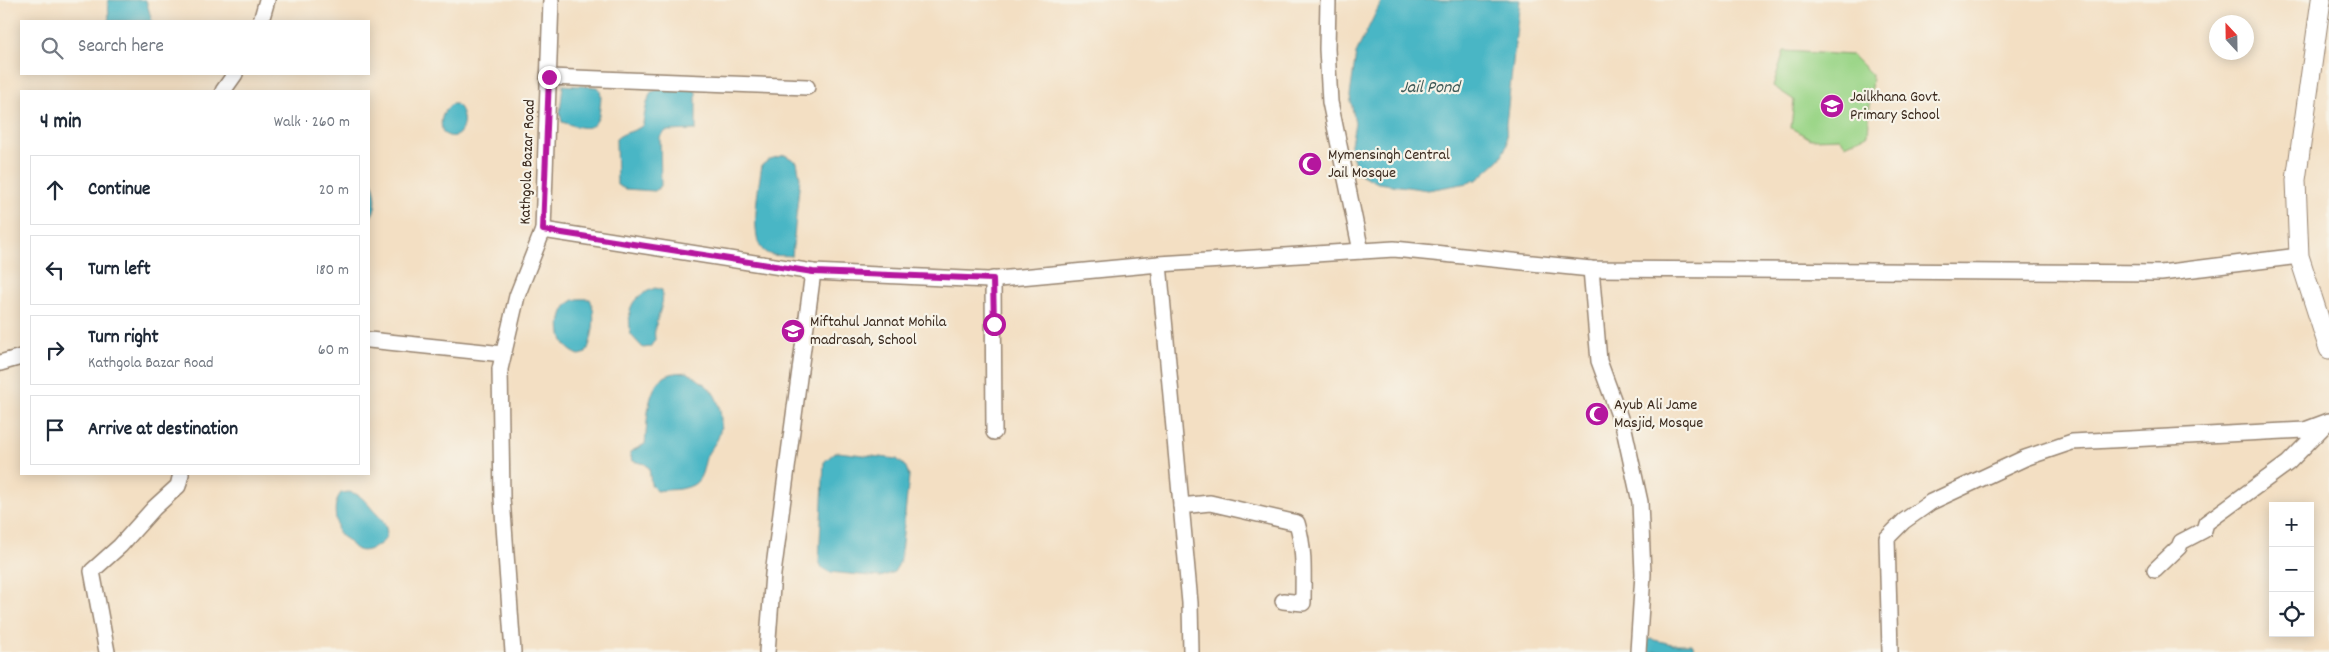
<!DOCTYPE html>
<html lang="en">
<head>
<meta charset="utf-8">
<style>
  :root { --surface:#fff; --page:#f6f6f7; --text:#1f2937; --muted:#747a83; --line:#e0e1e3 }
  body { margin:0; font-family:Dekko,sans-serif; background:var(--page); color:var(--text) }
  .controls { position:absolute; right:15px; bottom:15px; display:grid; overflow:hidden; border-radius:0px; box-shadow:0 2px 12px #0003 }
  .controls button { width:45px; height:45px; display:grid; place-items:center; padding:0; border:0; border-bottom:1px solid var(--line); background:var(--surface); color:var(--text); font:25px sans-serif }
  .compass { position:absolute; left:2209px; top:15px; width:45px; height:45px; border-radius:50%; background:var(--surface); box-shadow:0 2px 12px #0003; rotate:338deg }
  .stop { position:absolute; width:15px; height:15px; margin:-11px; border:4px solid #b5179e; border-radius:50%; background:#fff }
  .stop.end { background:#b5179e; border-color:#fff; box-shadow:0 1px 5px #0008 }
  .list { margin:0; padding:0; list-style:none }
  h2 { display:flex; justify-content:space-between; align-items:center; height:65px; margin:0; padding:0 20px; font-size:21px }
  h2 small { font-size:16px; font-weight:400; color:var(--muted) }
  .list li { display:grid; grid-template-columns:32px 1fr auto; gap:15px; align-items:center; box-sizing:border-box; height:70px; margin:0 10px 10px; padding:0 10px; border:1px solid var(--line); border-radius:0px }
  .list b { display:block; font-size:19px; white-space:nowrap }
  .list p { margin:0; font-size:16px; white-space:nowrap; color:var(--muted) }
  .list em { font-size:16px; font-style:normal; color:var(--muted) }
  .icon { flex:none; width:28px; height:28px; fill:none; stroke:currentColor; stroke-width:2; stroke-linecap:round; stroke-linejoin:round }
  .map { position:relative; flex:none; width:2329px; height:652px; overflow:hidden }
  .search { position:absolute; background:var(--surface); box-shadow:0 2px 12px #0003; left:20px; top:20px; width:350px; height:55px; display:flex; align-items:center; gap:12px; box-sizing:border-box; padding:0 18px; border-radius:0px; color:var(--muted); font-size:19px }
  .panel { position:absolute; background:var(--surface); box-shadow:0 2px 12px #0003; left:20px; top:90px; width:350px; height:385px; border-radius:0px }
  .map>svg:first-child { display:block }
  .green { fill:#9cd689; stroke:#6c8054 }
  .water { fill:#49b6c5; stroke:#427072 }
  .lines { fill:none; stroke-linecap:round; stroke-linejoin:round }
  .minor-casing { stroke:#978470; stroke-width:18 }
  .tertiary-casing { stroke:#978470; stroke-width:21 }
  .minor { stroke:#fff; stroke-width:15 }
  .tertiary { stroke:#fff; stroke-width:19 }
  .route { stroke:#b5179e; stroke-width:6 }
  .labels { text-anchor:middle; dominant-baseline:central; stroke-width:4.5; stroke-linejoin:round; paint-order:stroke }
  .poi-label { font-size:16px; fill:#3b2a1e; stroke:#f7f3e8; text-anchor:start }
  .street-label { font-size:16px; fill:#3b2a1e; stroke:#f7f3e8 }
  .water-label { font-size:18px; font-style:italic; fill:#405b58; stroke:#f7f3e8 }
</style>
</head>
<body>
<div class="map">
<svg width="2329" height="652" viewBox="0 0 2329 652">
  <rect width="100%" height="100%" fill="#f7f3e8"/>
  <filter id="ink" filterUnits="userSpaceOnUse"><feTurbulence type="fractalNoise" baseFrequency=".02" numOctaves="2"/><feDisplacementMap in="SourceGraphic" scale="10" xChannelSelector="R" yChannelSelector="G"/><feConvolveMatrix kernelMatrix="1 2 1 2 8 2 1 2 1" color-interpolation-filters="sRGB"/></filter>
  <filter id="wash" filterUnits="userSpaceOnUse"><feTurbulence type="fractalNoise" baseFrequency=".0096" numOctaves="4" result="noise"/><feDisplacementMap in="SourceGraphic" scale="20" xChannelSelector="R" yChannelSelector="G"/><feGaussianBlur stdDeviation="1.12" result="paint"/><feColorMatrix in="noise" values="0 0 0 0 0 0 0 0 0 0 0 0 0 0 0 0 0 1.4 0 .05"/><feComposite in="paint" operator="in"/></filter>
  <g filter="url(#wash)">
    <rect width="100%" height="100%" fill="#f3dfc3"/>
    <path class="green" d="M1784,51L1852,55L1872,75L1868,135L1845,145L1840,138L1811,139L1791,128L1794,100L1773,86Z"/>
    <g class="water">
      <path d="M108,0H146L152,21H109Z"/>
      <path d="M1382,0H1520L1506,124L1507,145L1500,159L1478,179L1468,183L1428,190L1378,183L1358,173L1350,149L1355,123L1350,96L1356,53Z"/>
      <path d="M563,85L598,87C602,93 601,99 600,107C598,134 583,129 562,122L560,113Z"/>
      <path d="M660,89H694L696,92V130L666,131L660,137L661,186L655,191L625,189L617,185L616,139C623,132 635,132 643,125C643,119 648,97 651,92Z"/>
      <path d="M451,104H456C470,115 463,147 443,133C439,121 442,112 451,104Z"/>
      <path d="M785,155L797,162L800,178L792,256C784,255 771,257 765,252C748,241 759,184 762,165L770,159Z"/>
      <path d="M369,175C376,189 380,207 369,219Z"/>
      <path d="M655,288L662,290C666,307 652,322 655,340L650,347L643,348L631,335C627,309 629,298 655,288Z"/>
      <path d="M590,299C597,313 593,339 586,353L579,355C574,353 569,350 566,346C557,334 558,307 574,300C578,298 585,299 590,299Z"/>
      <path d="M687,372C694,377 703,382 709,388C721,399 724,424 718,438C715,445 708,451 706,458C703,468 703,479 693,485C681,491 669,489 656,491L651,484L649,468L645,464L632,461L630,452L645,444C648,423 645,381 671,374C676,372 682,373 687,372Z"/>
      <path d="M838,452L897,459L906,467L909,476L900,562L894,572L881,577L829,572L822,568L819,561L824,462L834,453Z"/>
      <path d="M349,492C361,494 365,501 373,510C386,523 396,538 373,548C369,550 363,552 358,550C351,547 350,541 344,538C338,534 338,534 337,526C335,514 333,503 341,493Z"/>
      <path d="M1650,639L1672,644H1692L1696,652H1644L1646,641Z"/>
    </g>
  </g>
  <g filter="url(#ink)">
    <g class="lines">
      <g class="minor-casing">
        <g id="minor">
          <path d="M1328,0L1327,49L1330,102L1361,251"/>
          <path d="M261,21L267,0"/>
          <path d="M549,77L807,87"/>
          <path d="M223,91L235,74"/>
          <path d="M543,230L813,272L988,280L1159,264L1394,249L1591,269L2161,273L2299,256"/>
          <path d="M1159,264L1190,603L1191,652"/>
          <path d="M1591,269L1599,361L1624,429L1640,502L1643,574L1638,652"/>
          <path d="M993,279L994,432"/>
          <path d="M369,340L503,354"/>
          <path d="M0,363L21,357"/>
          <path d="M1181,506L1210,503L1297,523C1305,549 1303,576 1303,603L1283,601"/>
          <path d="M2155,570L2179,547L2181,542L2204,530L2206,523L2288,463L2326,424"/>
          <path d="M107,652L92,571L120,546L154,508L178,486L181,474"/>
          <path d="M513,652L502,498L500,369L517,296L543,230L551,0"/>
          <path d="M767,652L773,574L813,272"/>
          <path d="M1890,652L1887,538L1904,521L1931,502L2025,458L2072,442L2305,430L2329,421"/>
        </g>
      </g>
      <g class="tertiary-casing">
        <path id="tertiary" d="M2321,0L2296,180L2299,256L2329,349"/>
      </g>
      <use href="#minor" class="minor"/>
      <use href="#tertiary" class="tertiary"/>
    </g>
  </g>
  <g class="lines" filter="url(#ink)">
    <path class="route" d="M549,77L543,230L813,272L993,279L994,324"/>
  </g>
  <defs>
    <g id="school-disc" transform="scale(1.25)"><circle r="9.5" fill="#b5179e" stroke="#f7f3e8"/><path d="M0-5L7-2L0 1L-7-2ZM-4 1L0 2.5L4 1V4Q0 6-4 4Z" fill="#fff"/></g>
    <g id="mosque-disc" transform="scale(1.25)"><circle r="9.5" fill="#b5179e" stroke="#f7f3e8"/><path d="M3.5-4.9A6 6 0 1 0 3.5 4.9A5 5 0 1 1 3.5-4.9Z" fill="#fff"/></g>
  </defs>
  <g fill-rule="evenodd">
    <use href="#school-disc" x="1832" y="106"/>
    <use href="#mosque-disc" x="1310" y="164"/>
    <use href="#school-disc" x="793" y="331"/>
    <use href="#mosque-disc" x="1597" y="414"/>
  </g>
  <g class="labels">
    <g class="poi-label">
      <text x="1850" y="97">Jailkhana Govt.<tspan x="1850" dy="18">Primary School</tspan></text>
      <text x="1328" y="155">Mymensingh Central<tspan x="1328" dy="18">Jail Mosque</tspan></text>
      <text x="810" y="322">Miftahul Jannat Mohila<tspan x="810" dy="18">madrasah, School</tspan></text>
      <text x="1614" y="405">Ayub Ali Jame<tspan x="1614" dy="18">Masjid, Mosque</tspan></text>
    </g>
    <g class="street-label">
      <text transform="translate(528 162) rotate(-88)">Kathgola Bazar Road</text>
    </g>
    <g class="water-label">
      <text x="1430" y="88">Jail Pond</text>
    </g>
  </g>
</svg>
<div class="controls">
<button>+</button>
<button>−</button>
<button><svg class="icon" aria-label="locate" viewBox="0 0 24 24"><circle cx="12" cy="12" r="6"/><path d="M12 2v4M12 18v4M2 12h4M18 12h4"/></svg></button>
</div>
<svg class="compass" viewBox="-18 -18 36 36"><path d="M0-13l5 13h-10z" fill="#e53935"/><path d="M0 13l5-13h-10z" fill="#747a83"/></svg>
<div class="stop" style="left:994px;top:324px"></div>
<div class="stop end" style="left:549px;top:77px"></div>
<div class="search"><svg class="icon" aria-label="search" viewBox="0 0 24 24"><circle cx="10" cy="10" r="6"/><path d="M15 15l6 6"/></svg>Search here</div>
<section class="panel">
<h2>4 min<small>Walk · 260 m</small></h2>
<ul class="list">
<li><svg class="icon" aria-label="ahead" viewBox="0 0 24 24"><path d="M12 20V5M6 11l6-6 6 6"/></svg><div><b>Continue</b></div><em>20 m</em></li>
<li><svg class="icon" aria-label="left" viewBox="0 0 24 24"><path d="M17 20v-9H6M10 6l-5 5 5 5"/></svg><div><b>Turn left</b></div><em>180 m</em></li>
<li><svg class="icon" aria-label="right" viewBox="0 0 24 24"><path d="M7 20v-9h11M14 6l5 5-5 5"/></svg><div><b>Turn right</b><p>Kathgola Bazar Road</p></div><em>60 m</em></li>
<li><svg class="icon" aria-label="arrive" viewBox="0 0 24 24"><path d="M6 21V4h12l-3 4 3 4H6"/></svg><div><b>Arrive at destination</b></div></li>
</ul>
</section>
</div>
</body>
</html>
